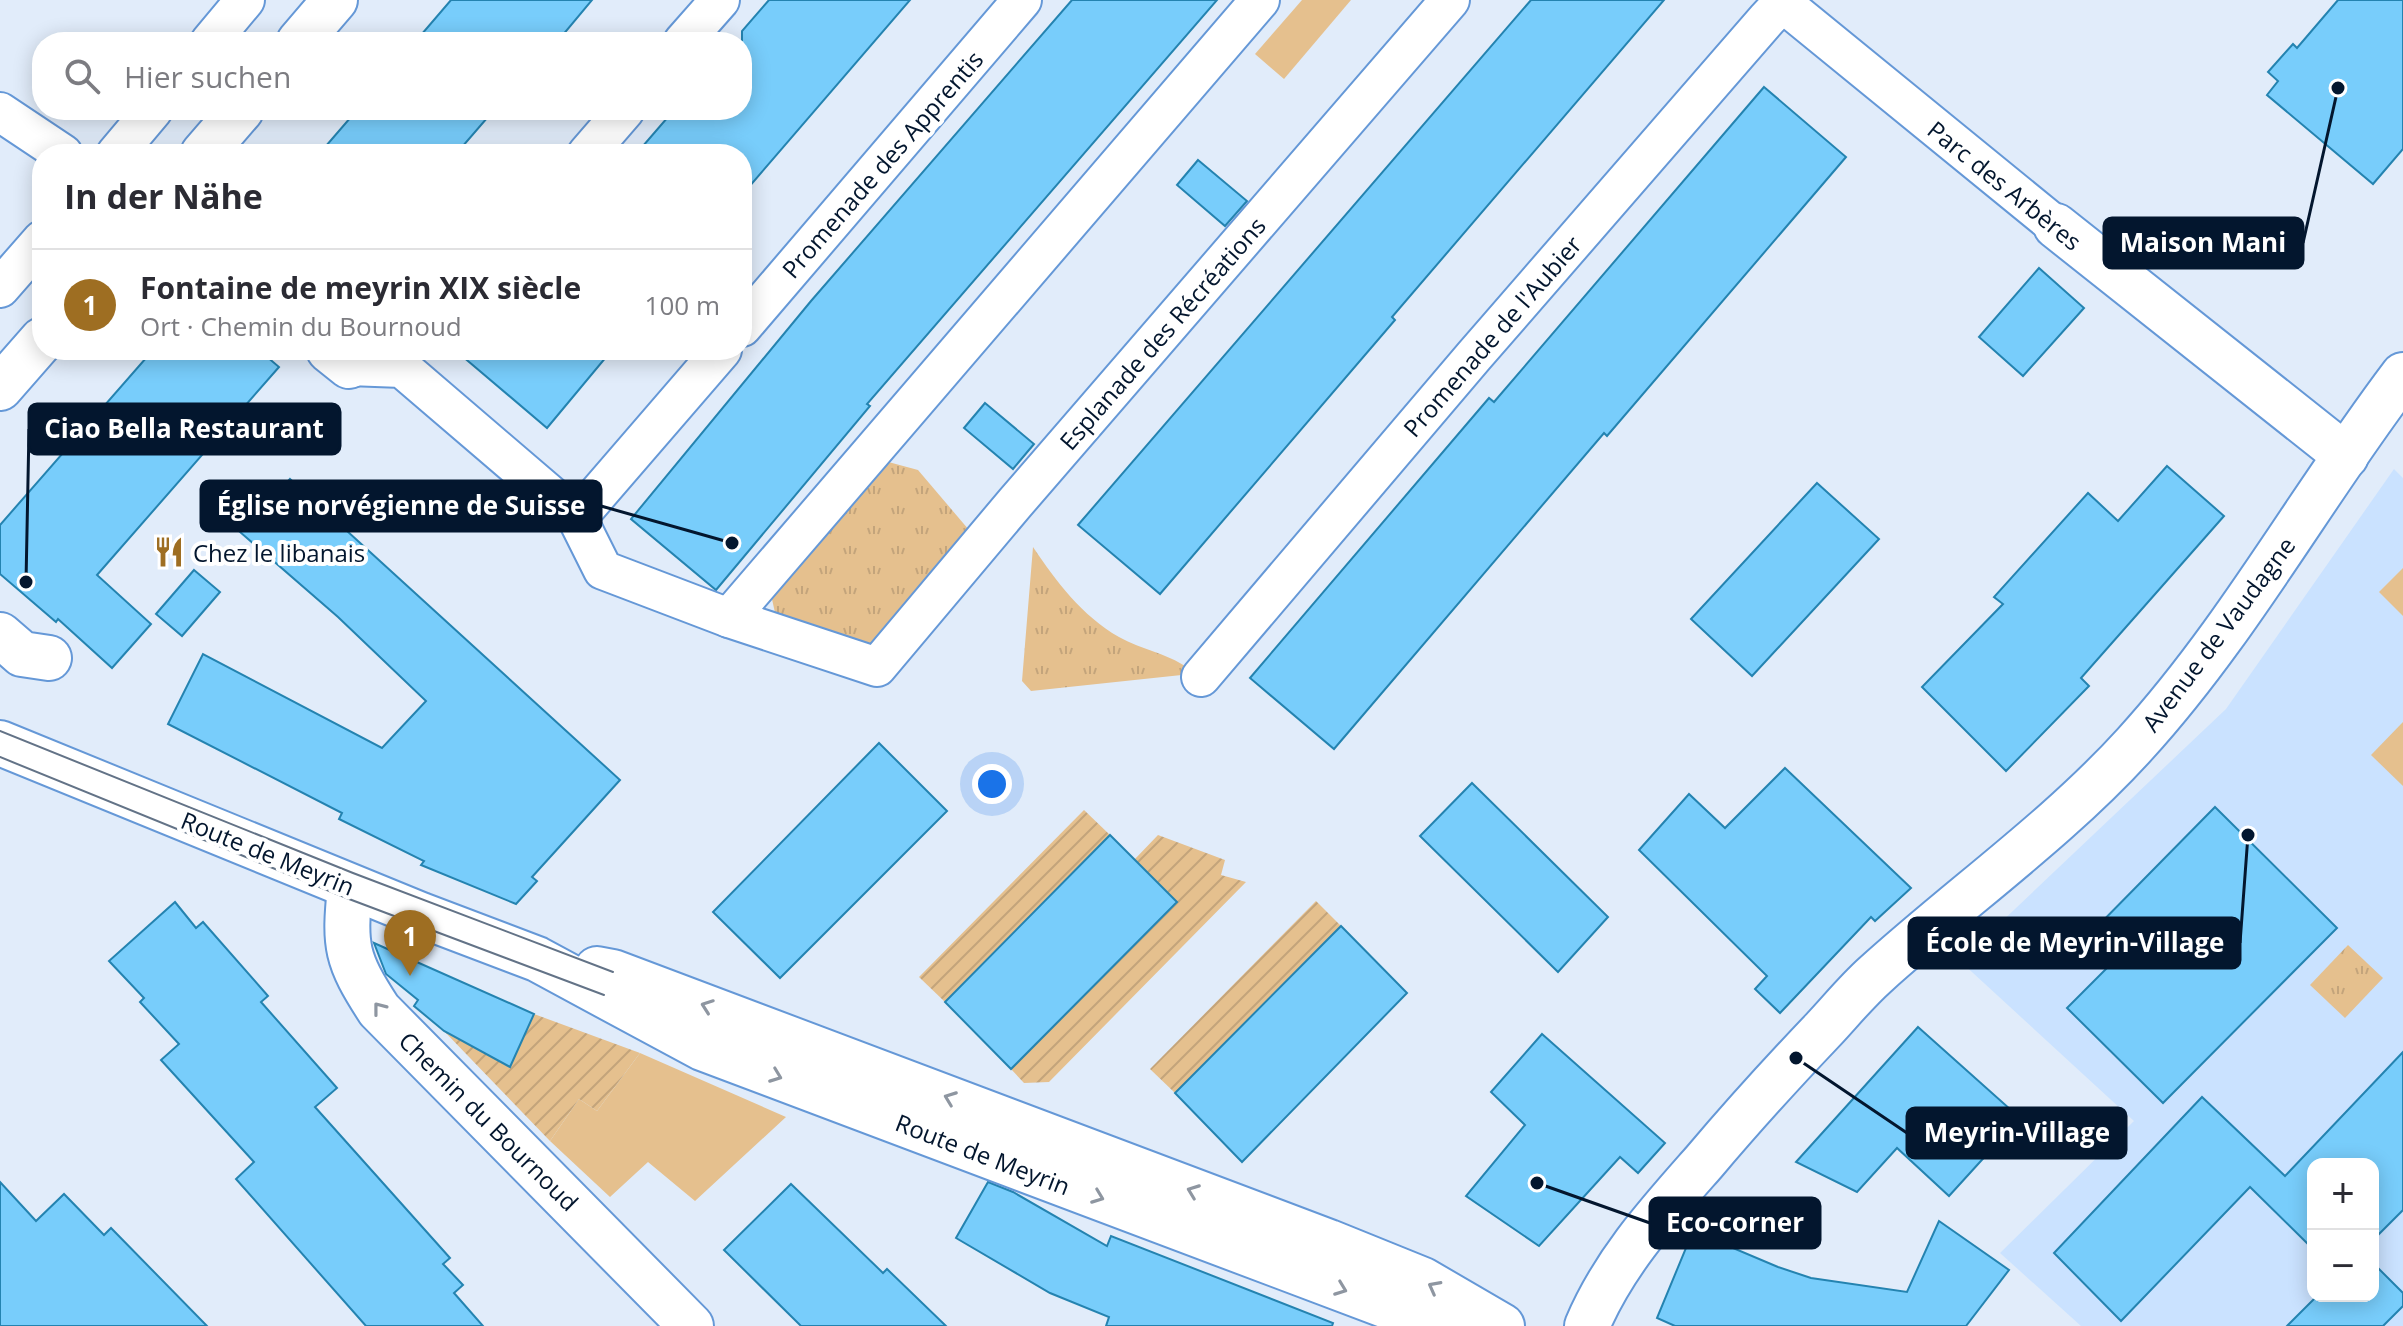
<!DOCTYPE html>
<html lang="de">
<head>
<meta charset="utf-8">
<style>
  :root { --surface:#fff; --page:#f2f2f3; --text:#2b2b33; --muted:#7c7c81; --line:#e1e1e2; --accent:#9e6e22 }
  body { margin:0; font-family:"Open Sans",sans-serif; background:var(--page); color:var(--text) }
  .controls { position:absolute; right:24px; bottom:24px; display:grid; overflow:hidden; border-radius:16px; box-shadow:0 4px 20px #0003 }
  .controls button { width:72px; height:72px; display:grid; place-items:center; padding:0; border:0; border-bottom:2px solid var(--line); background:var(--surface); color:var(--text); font:40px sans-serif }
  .you { position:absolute; left:992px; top:784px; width:28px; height:28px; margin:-20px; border:6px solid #fff; border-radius:50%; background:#1a73e8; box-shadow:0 0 0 12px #1a73e833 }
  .badge { display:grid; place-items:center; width:52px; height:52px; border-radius:50%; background:var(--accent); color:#fff; font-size:26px; font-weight:700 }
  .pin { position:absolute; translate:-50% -66px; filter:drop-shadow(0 2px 4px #0008) }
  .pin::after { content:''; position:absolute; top:42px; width:28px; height:24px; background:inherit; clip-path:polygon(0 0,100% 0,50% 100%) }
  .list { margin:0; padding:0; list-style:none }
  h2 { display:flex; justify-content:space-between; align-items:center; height:104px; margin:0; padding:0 32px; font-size:34px }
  h2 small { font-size:26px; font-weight:400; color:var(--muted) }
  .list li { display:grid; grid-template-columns:52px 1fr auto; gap:24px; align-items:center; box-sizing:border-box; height:112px; padding:0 32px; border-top:2px solid var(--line) }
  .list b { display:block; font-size:30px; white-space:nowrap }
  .list p { margin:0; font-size:26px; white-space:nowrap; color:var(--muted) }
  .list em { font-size:26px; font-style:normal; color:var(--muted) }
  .icon { flex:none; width:44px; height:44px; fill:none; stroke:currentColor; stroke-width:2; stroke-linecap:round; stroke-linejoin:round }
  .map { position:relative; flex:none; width:2403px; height:1326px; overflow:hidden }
  .search { position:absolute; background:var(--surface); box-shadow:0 4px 20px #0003; left:32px; top:32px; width:720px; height:88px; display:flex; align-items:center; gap:20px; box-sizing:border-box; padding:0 28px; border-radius:32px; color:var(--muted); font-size:30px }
  .panel { position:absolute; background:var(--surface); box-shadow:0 4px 20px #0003; left:32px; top:144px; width:720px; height:216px; border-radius:32px }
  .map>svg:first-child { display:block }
  .built { fill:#cae2ff; fill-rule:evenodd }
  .grass { fill:url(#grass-tufts) }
  .park { fill:#e5c08e }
  .garden { fill:url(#garden-furrows) }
  .building { fill:#78cdfb; stroke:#2483b0; stroke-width:2 }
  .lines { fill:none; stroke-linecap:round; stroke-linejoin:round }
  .pedestrian-casing { stroke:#6598d7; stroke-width:42 }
  .minor-casing { stroke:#6598d7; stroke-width:48 }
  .tertiary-casing { stroke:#6598d7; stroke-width:48 }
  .pedestrian { stroke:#fff; stroke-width:38 }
  .minor { stroke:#fff; stroke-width:44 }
  .tertiary { stroke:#fff; stroke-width:44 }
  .tram { stroke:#637387; stroke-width:2 }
  .oneway { stroke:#8e96a1 }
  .labels { text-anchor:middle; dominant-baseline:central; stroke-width:8; stroke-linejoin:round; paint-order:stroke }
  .street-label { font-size:24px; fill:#03162e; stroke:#fff }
  .poi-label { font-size:24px; fill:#03162e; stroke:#fff; text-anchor:start }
  .leader { fill:none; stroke:#03162e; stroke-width:3 }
  .callout-dot { fill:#03162e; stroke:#fff; stroke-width:3 }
  .callout { fill:#03162e; stroke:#03162e; stroke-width:3 }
  .callout-label { font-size:26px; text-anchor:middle; font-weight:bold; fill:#fff }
</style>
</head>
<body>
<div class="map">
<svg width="2403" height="1326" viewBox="0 0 2403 1326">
  <defs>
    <pattern id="grass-tufts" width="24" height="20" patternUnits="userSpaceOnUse" patternTransform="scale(2)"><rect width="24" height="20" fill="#e5c08e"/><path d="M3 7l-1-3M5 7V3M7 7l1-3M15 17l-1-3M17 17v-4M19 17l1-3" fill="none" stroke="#c3a47b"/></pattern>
    <pattern id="garden-furrows" width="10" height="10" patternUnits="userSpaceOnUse" patternTransform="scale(2)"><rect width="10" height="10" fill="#e5c08e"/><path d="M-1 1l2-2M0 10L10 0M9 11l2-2" fill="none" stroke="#c3a47b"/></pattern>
  </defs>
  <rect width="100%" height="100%" fill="#e1ecfa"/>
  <path class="built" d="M2394,469L2403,478V1326H2081L2000,1253L2134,1121L1960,961L2226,709ZM2313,1164H2373V1296H2313Z"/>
  <g class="grass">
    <path d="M881,460L918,470L969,530L878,642L855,647L777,622L770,590Z"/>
    <path d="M1033,547C1056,581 1082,616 1119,637C1142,650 1171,654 1192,671L1191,674L1031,691L1022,681Z"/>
    <path d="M2348,945L2383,978L2345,1018L2310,985Z"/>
  </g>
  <g class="park">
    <path d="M1302,0H1351L1284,79L1255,54Z"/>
    <path d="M2403,568V616L2379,592Z"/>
    <path d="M2403,722V786L2371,755Z"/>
    <path d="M640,1053L786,1117L695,1201L648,1162L610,1197L550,1141L579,1099L597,1111Z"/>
  </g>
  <g class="garden">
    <path d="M1084,810L1110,835L945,1002L919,977Z"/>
    <path d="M1158,835L1225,860L1221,875L1246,882L1049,1082L1024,1083L1011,1069L1177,903L1134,860Z"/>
    <path d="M1316,901L1341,926L1175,1093L1150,1069Z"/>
    <path d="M534,1014L640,1053L597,1111L579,1099L550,1141L444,1031L509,1067Z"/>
  </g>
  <g class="building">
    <path d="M451,0H592L557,42H415Z"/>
    <path d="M769,0H910L742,195V154H636L674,110H742V31Z"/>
    <path d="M1072,0H1217L867,404L870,406L716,590L631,519L811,301Z"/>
    <path d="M1531,0H1664L1392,317L1395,320L1160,594L1078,525Z"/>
    <path d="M2338,0H2403V149L2373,184L2267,95L2278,81L2268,72L2293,44L2297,48Z"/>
    <path d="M1764,87L1846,157L1607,436L1604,433L1334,749L1250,678L1489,398L1494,402Z"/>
    <path d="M357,110H494L456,154H319Z"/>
    <path d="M1198,160L1247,201L1225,226L1177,185Z"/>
    <path d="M2039,268L2084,308L2023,376L1979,337Z"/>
    <path d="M153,350H259L279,367L97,575L151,624L112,668L58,619L56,622L0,574V525Z"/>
    <path d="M455,350H612L547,428Z"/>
    <path d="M985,403L1034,444L1013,469L964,428Z"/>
    <path d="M2167,466L2224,516L2081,678L2089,686L2006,771L1922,687L2003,604L1994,597L2088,493L2118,521Z"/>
    <path d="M290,479L620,780L532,877L537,881L516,904L421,865L424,861L339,819L342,813L168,724L203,654L382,748L426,701L338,617L240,532Z"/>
    <path d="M1817,483L1879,539L1752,676L1691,619Z"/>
    <path d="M194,570L220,592L182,636L156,614Z"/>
    <path d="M879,743L947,811L780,978L713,912Z"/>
    <path d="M1785,768L1911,888L1875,921L1871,917L1780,1013L1755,989L1767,976L1639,850L1689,794L1725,828Z"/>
    <path d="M1472,783L1608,917L1558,972L1420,836Z"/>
    <path d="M2215,807L2337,928L2163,1103L2067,1008L2109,966L2083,941Z"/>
    <path d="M1110,835L1177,902L1011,1069L945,1002Z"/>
    <path d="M175,902L196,928L203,922L268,996L261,1002L337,1088L315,1107L450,1258L443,1264L463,1285L454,1293L483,1326H366L236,1179L254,1162L161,1060L179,1044L140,1002L144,998L109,961Z"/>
    <path d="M1341,926L1407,993L1242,1162L1175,1093Z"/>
    <path d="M374,943L534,1014L510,1067L444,1031L414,1006L418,1000L386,974Z"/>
    <path d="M1918,1027L2020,1118L1949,1196L1897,1148L1857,1192L1796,1162Z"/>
    <path d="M1542,1034L1665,1143L1638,1173L1620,1157L1539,1246L1466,1196L1525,1125L1491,1092Z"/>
    <path d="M2403,1052V1210L2373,1240V1164H2313V1249L2250,1187L2121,1321L2054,1253L2202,1097L2285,1176Z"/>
    <path d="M0,1182L36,1221L64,1194L104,1235L111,1228L207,1326H0Z"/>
    <path d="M988,1182L1013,1192L1107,1246L1111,1236L1333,1323L1332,1326H1106L1109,1317L1050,1293L956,1238Z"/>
    <path d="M791,1184L883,1273L887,1269L946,1326H801L724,1250Z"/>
    <path d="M1939,1221L2009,1270L1966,1326H1675L1657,1318L1693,1231L1778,1267L1811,1278L1907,1292Z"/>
    <path d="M2373,1263L2403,1293V1306L2383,1326H2287L2317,1296H2373Z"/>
  </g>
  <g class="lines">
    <g class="pedestrian-casing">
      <g id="pedestrian">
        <path d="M1779,0L2056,226"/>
        <path d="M210,42L245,0"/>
        <path d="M683,42L720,0"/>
        <path d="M0,112L63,154"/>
        <path d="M116,154L153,110"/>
        <path d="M587,154L625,110"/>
        <path d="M0,288L42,240"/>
        <path d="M742,327L1022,0"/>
        <path d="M349,366L402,368L577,518L603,570L729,618L877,667L1015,503L1450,0"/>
        <path d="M577,518L722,350"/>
        <path d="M729,618L1260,0"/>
        <path d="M1201,677L1474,356L1767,19L1782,3L1789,0"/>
      </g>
    </g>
    <g class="minor-casing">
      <g id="minor">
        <path d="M299,42L335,0"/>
        <path d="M203,154L241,110"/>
        <path d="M2056,226L2346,456"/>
        <path d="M329,350L349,366"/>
        <path d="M0,388L42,340"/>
        <path d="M0,635L22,654L49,658"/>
        <path d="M350,887C344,947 346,959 379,1010L691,1326"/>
      </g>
    </g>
    <g class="tertiary-casing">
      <g id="tertiary">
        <path d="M0,743L421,915L537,959L702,1048L1440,1326"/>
        <path d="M597,969L613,972L1329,1242L1423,1280L1502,1326"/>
        <path d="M1587,1326C1614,1262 1659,1213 1704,1162C1742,1117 1782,1073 1823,1030C1840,1012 1856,992 1875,975C1961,897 2057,830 2135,744C2238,631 2311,496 2403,375"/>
      </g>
    </g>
    <use href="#pedestrian" class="pedestrian"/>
    <use href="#minor" class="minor"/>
    <use href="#tertiary" class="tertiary"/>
    <g class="tram">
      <path d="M0,731L353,873L613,972"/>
      <path d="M0,757L349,899L604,995"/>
    </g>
  </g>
  <defs><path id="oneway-chevron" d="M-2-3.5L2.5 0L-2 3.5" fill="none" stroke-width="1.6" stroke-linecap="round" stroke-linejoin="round" transform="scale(2)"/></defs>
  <g class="oneway">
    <use href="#oneway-chevron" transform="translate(707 1006) rotate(-160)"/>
    <use href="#oneway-chevron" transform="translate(379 1008) rotate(-128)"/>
    <use href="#oneway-chevron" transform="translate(776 1076) rotate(21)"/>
    <use href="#oneway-chevron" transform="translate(950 1098) rotate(-159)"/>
    <use href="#oneway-chevron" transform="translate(1193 1191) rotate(-159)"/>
    <use href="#oneway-chevron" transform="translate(1098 1197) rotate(21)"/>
    <use href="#oneway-chevron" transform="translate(1434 1287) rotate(-152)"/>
    <use href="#oneway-chevron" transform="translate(1341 1289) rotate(21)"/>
  </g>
  <defs>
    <g id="restaurant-bare" transform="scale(2.4)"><path d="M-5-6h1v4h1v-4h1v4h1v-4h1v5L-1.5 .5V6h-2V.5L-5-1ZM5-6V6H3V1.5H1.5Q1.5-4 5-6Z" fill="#9e6e22" stroke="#fff" stroke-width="2.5" paint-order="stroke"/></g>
  </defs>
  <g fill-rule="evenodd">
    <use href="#restaurant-bare" x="169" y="552"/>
  </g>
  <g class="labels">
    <g class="street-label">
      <text transform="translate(882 164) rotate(-49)">Promenade des Apprentis</text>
      <text transform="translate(2005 185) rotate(39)">Parc des Arbères</text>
      <text transform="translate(1162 333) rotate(-49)">Esplanade des Récréations</text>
      <text transform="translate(1492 336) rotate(-49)">Promenade de l'Aubier</text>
      <text transform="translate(2218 634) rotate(-53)">Avenue de Vaudagne</text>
      <text transform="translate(268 853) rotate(22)">Route de Meyrin</text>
      <text transform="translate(489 1121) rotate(45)">Chemin du Bournoud</text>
      <text transform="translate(983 1154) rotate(21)">Route de Meyrin</text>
    </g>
    <g class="poi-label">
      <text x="193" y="552">Chez le libanais</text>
    </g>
  </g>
  <path class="leader" d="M2338 88L2303 243M26 582L29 429M732 543L601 506M2248 835L2240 943M1796 1058L1907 1133M1537 1183L1650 1223"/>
  <g class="callout-dot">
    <circle cx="2338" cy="88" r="8"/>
    <circle cx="26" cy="582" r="8"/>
    <circle cx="732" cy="543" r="8"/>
    <circle cx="2248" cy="835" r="8"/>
    <circle cx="1796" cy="1058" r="8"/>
    <circle cx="1537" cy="1183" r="8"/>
  </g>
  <g class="callout">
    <rect x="2104" y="218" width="199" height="50" rx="8"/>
    <rect x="29" y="404" width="311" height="50" rx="8"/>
    <rect x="201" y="481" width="400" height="50" rx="8"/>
    <rect x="1909" y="918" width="331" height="50" rx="8"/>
    <rect x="1907" y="1108" width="219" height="50" rx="8"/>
    <rect x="1650" y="1198" width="170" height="50" rx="8"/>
  </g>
  <g class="callout-label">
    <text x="2203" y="252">Maison Mani</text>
    <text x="184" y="438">Ciao Bella Restaurant</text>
    <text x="401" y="515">Église norvégienne de Suisse</text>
    <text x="2075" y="952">École de Meyrin-Village</text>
    <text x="2017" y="1142">Meyrin-Village</text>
    <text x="1735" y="1232">Eco-corner</text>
  </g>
</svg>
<div class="controls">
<button>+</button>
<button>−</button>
</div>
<div class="you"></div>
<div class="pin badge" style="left:410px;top:976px">1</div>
<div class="search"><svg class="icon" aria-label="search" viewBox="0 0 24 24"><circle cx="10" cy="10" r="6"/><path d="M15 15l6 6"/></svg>Hier suchen</div>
<section class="panel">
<h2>In der Nähe<small></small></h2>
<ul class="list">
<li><span class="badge">1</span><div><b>Fontaine de meyrin XIX siècle</b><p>Ort · Chemin du Bournoud</p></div><em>100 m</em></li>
</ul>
</section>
</div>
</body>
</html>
